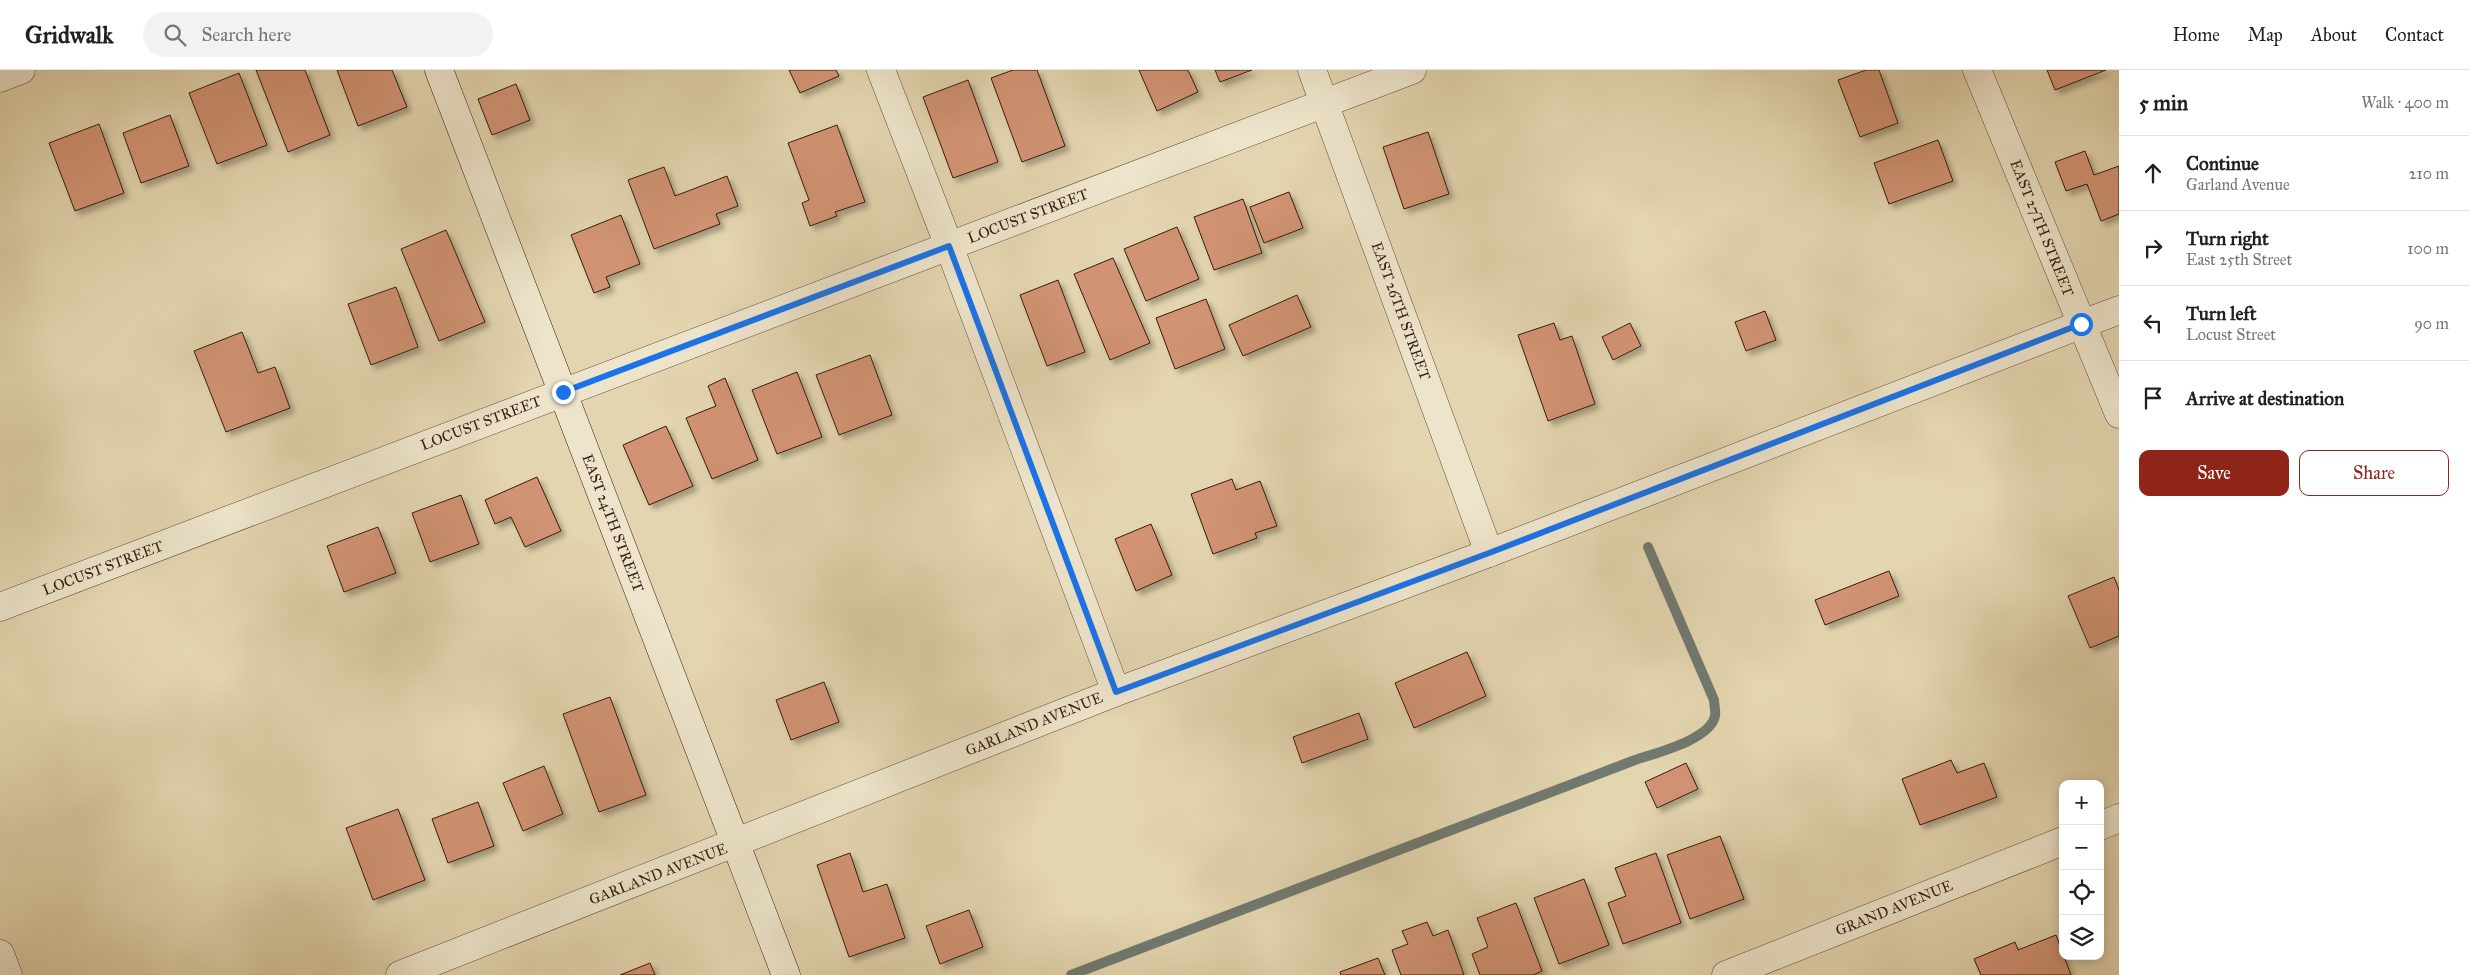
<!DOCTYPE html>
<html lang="en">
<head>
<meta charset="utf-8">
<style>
  :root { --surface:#fff; --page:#f2f2f2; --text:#202124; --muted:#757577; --line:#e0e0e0; --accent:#8f2418 }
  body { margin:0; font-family:"IM FELL Great Primer",serif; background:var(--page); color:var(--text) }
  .controls { position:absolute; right:15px; bottom:15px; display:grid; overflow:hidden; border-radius:10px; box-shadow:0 2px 12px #0003 }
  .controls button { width:45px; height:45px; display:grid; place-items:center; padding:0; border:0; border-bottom:1px solid var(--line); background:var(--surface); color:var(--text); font:25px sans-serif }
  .stop { position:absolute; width:15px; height:15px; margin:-11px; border:4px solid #1a73e8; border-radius:50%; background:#fff }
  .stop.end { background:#1a73e8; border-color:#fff; box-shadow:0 1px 5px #0008 }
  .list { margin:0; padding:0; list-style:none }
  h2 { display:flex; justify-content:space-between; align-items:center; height:65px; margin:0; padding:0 20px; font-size:21px }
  h2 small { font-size:16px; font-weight:400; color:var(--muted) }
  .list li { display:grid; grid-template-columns:32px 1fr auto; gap:15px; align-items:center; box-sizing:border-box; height:75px; padding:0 20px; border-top:1px solid var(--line) }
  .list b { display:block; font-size:19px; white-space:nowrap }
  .list p { margin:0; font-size:16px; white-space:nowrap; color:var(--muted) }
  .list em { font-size:16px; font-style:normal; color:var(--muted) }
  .actions { display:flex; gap:10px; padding:15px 20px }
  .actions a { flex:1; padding:11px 0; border:1px solid var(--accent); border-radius:10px; text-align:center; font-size:18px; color:var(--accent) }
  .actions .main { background:var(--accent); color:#fff }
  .icon { flex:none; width:28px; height:28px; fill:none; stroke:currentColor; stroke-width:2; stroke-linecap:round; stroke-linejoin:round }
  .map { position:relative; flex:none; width:2119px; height:905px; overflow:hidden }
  header { display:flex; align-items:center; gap:30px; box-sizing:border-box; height:70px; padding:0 25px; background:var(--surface); border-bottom:1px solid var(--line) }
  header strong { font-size:24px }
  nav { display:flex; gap:28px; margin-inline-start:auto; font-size:18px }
  .search { width:350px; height:45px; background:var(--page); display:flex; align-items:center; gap:12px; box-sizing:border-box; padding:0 18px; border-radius:28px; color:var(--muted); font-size:19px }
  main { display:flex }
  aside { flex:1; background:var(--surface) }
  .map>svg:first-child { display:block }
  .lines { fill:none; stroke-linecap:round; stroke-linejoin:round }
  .stream { stroke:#717970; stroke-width:10 }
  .building { fill:#d19373; stroke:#371b0e; filter:url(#shadow) }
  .minor-casing { stroke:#624a36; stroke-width:29 }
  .tertiary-casing { stroke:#624a36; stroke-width:29 }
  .secondary-casing { stroke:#371b0e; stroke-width:29 }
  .minor { stroke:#ede4cb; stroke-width:28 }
  .tertiary { stroke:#ede4cb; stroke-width:28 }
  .secondary { stroke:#ede4cb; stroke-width:28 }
  .route { stroke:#1a73e8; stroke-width:6 }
  .labels { text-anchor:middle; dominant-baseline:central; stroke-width:4.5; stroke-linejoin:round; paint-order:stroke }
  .street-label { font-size:15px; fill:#371b0e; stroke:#ede4cb }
</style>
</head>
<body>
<header>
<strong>Gridwalk</strong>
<div class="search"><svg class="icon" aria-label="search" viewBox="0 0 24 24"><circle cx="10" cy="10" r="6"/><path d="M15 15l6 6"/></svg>Search here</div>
<nav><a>Home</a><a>Map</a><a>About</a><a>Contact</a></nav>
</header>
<main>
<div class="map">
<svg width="2119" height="905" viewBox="0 0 2119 905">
  <defs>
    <filter id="shadow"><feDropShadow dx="4.5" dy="4.5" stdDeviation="2.5" flood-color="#0004"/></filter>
  </defs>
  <rect width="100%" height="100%" fill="#e3d5af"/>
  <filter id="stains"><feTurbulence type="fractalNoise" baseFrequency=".004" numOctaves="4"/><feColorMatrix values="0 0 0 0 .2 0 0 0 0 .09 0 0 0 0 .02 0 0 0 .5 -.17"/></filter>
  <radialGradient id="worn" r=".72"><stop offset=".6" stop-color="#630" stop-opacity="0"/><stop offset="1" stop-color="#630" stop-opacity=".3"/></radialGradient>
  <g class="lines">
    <path class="stream" d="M1071,905L1635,690C1655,683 1710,670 1715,646C1716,641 1714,635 1714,630L1648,477"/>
  </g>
  <g class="building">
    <path d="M256,0H305L330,65L288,82Z"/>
    <path d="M337,0H392L407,37L358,56Z"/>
    <path d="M789,0H836L839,6L800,23Z"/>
    <path d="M1013,0H1037L1065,76L1022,92L991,8Z"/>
    <path d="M1139,0H1188L1198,22L1157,41Z"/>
    <path d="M1215,0H1252L1220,12Z"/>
    <path d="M1866,0H1879L1898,53L1860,67L1838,10Z"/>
    <path d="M2047,0H2106L2055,20Z"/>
    <path d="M239,3L267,75L217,94L189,23Z"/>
    <path d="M968,10L998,92L953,108L923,27Z"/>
    <path d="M516,14L530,50L492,65L478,29Z"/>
    <path d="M170,45L189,96L141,113L123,63Z"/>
    <path d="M99,54L124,123L75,141L49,73Z"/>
    <path d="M837,55L865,132L835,142L837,146L810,156L802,133L809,130L788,73Z"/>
    <path d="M1428,62L1449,124L1404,139L1383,77Z"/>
    <path d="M1938,70L1953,111L1889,134L1874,93Z"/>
    <path d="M2085,81L2094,105L2119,96V144L2101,151L2087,114L2066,121L2055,92Z"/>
    <path d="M664,97L675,126L727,106L738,136L716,144L720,154L654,179L628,110Z"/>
    <path d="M1289,122L1303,158L1264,173L1250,137Z"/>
    <path d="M1243,129L1262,183L1214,200L1194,147Z"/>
    <path d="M621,145L640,194L606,207L610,217L594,223L571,165Z"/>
    <path d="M1177,157L1199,209L1146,231L1124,179Z"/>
    <path d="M446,160L485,252L439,271L401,179Z"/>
    <path d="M1113,188L1150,273L1110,290L1074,204Z"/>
    <path d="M1058,210L1085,282L1047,296L1020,225Z"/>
    <path d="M396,217L418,277L371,295L348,234Z"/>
    <path d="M1297,225L1311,257L1243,286L1229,255Z"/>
    <path d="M1206,229L1225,279L1175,299L1156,248Z"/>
    <path d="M1765,241L1776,270L1746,281L1735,252Z"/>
    <path d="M1554,253L1560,270L1572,266L1595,334L1548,351L1518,265Z"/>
    <path d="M1630,253L1641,276L1613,290L1602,267Z"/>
    <path d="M242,262L258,303L275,297L290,338L226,362L194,281Z"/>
    <path d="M870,285L892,345L839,365L816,305Z"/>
    <path d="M797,302L822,367L777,384L752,320Z"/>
    <path d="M725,308L758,390L712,409L686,348L716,336L708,316Z"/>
    <path d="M666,356L693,416L649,435L623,375Z"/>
    <path d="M537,407L561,461L525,477L511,447L495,454L485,430Z"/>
    <path d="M1232,409L1236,420L1260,411L1277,456L1255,463L1257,468L1213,484L1191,424Z"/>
    <path d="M461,425L479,474L430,492L412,443Z"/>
    <path d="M1151,454L1172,505L1136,521L1115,469Z"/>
    <path d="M378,457L396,503L344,522L327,476Z"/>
    <path d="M1889,501L1899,526L1825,555L1815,530Z"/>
    <path d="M2114,507L2119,520V566L2090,578L2068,526Z"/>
    <path d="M1467,582L1486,626L1414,658L1395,613Z"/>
    <path d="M824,612L839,652L791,670L776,630Z"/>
    <path d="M610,627L646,725L599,742L563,644Z"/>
    <path d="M1359,643L1368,669L1302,693L1293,667Z"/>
    <path d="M1951,690L1957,703L1984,693L1997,727L1920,755L1902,709Z"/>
    <path d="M1686,693L1698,719L1657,738L1645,712Z"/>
    <path d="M544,696L563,744L523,761L503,713Z"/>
    <path d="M478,732L494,776L448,793L432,749Z"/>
    <path d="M398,739L425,810L373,830L346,758Z"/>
    <path d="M1720,766L1744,829L1690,849L1667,785Z"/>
    <path d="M850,783L863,822L887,814L905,868L849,887L817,795Z"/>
    <path d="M1656,783L1681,853L1623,874L1608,833L1626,826L1615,798Z"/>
    <path d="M1584,809L1609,875L1559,894L1534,828Z"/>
    <path d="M1516,833L1542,901L1533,905H1480L1472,884L1488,877L1477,848Z"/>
    <path d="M969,840L983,877L940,894L926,856Z"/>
    <path d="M1427,852L1433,866L1448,860L1464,905H1401L1392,880L1408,874L1402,861Z"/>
    <path d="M2056,865L2071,905H1981L1974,889L2015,872L2018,880Z"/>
    <path d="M1378,888L1385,905H1341L1340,902Z"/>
    <path d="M650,893L655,905H620Z"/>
  </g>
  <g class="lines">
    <g class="minor-casing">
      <g id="minor">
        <path d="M881,0L949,176L1116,622"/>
        <path d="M1312,0L1489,483"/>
        <path d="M1977,0L2119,344"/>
        <path d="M0,537L1412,0"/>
        <path d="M2100,756L2119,748"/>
        <path d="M0,884L8,905"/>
        <path d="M400,905L1116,622L1489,483L2119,240"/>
        <path d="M1726,905L2063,771"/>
      </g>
    </g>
    <g class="tertiary-casing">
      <path id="tertiary" d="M0,8L21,0"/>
    </g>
    <g class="secondary-casing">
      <path id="secondary" d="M439,0L786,905"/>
    </g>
    <use href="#minor" class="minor"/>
    <use href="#tertiary" class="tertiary"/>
    <use href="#secondary" class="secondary"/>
  </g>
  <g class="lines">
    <path class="route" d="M563,322L949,176L1116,622L1489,483L2081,254"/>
  </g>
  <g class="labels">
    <g class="street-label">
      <text transform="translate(1028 146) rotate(-21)">LOCUST STREET</text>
      <text transform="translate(2042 158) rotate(68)">EAST 27TH STREET</text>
      <text transform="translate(1401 241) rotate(70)">EAST 26TH STREET</text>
      <text transform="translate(481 353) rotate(-21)">LOCUST STREET</text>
      <text transform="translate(613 453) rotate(69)">EAST 24TH STREET</text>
      <text transform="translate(103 498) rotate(-21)">LOCUST STREET</text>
      <text transform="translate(1034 654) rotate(-22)">GARLAND AVENUE</text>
      <text transform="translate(658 804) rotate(-21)">GARLAND AVENUE</text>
      <text transform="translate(1894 838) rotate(-22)">GRAND AVENUE</text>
    </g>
  </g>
  <rect width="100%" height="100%" filter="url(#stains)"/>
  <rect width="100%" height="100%" fill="url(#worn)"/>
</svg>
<div class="controls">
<button>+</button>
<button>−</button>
<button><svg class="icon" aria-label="locate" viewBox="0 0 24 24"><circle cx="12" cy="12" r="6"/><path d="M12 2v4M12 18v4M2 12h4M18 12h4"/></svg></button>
<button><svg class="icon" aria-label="layers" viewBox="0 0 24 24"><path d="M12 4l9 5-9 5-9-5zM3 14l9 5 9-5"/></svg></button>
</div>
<div class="stop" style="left:2081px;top:254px"></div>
<div class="stop end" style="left:563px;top:322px"></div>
</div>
<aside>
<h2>5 min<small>Walk · 400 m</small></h2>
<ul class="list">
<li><svg class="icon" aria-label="ahead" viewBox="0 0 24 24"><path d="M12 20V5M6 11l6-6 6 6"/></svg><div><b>Continue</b><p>Garland Avenue</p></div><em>210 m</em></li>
<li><svg class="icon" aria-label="right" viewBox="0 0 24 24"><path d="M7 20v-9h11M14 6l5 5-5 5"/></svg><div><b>Turn right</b><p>East 25th Street</p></div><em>100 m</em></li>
<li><svg class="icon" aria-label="left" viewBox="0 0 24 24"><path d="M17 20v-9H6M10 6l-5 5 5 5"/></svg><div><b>Turn left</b><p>Locust Street</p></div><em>90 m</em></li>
<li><svg class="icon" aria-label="arrive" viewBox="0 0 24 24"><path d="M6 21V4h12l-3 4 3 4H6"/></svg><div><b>Arrive at destination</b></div></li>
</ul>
<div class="actions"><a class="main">Save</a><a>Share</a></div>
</aside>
</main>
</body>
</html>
